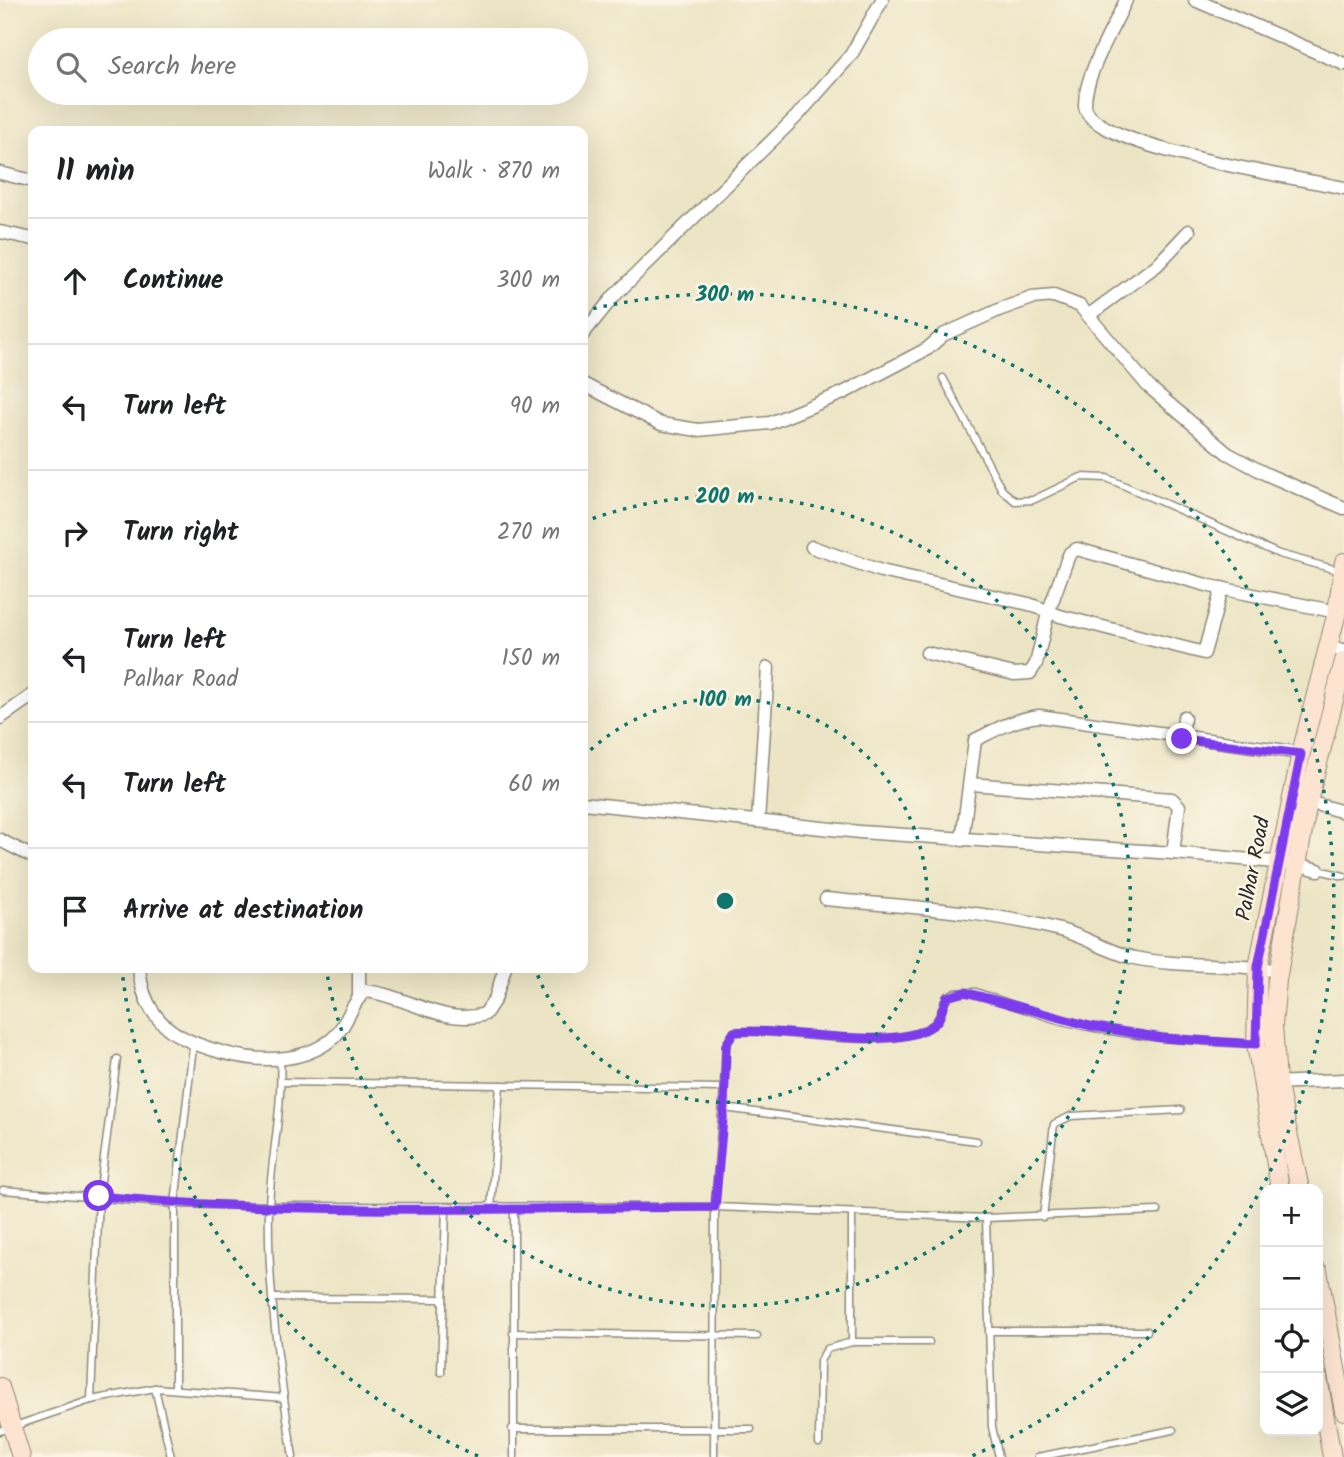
<!DOCTYPE html>
<html lang="en">
<head>
<meta charset="utf-8">
<style>
  :root { --surface:#fff; --page:#f6f6f6; --text:#202124; --muted:#757577; --line:#e0e0e0 }
  body { margin:0; font-family:Kalam,sans-serif; background:var(--page); color:var(--text) }
  .controls { position:absolute; right:21px; bottom:21px; display:grid; overflow:hidden; border-radius:14px; box-shadow:0 7px 28px #0002 }
  .controls button { width:63px; height:63px; display:grid; place-items:center; padding:0; border:0; border-bottom:2px solid var(--line); background:var(--surface); color:var(--text); font:35px sans-serif }
  .stop { position:absolute; width:21px; height:21px; margin:-16px; border:5px solid #7c3aed; border-radius:50%; background:#fff }
  .stop.end { background:#7c3aed; border-color:#fff; box-shadow:0 2px 7px #0008 }
  .list { margin:0; padding:0; list-style:none }
  h2 { display:flex; justify-content:space-between; align-items:center; height:91px; margin:0; padding:0 28px; font-size:30px }
  h2 small { font-size:23px; font-weight:400; color:var(--muted) }
  .list li { display:grid; grid-template-columns:46px 1fr auto; gap:21px; align-items:center; box-sizing:border-box; height:126px; padding:0 28px; border-top:2px solid var(--line) }
  .list b { display:block; font-size:26px; white-space:nowrap }
  .list p { margin:0; font-size:23px; white-space:nowrap; color:var(--muted) }
  .list em { font-size:23px; font-style:normal; color:var(--muted) }
  .icon { flex:none; width:38px; height:38px; fill:none; stroke:currentColor; stroke-width:2; stroke-linecap:round; stroke-linejoin:round }
  .map { position:relative; flex:none; width:1344px; height:1457px; overflow:hidden }
  .search { position:absolute; background:var(--surface); box-shadow:0 7px 28px #0002; left:28px; top:28px; width:560px; height:77px; display:flex; align-items:center; gap:18px; box-sizing:border-box; padding:0 24px; border-radius:38px; color:var(--muted); font-size:26px }
  .panel { position:absolute; background:var(--surface); box-shadow:0 7px 28px #0002; left:28px; top:126px; width:560px; height:847px; border-radius:14px }
  .map>svg:first-child { display:block }
  .lines { fill:none; stroke-linecap:round; stroke-linejoin:round }
  .lane-casing { stroke:#8c8878; stroke-width:9 }
  .street-casing { stroke:#8c8878; stroke-width:15 }
  .secondary-casing { stroke:#8c8878; stroke-width:20 }
  .lane { stroke:#fff; stroke-width:6 }
  .street { stroke:#fff; stroke-width:12 }
  .secondary { stroke:#fde4d1; stroke-width:18 }
  .route { stroke:#7c3aed; stroke-width:9 }
  .ring { fill:none; stroke:#0f766e; stroke-width:3.5; stroke-dasharray:3.5 7 }
  .labels { text-anchor:middle; dominant-baseline:central; stroke-width:5; stroke-linejoin:round; paint-order:stroke }
  .street-label { font-size:21px; fill:#2b2b2b; stroke:#fcf5e5 }
  .centre { fill:#0f766e; stroke:#fcf5e5; stroke-width:3.5 }
  .ring-label { font-size:21px; text-anchor:middle; font-weight:bold; fill:#0f766e; stroke:#fcf5e5; stroke-width:5; stroke-linejoin:round; paint-order:stroke }
</style>
</head>
<body>
<div class="map">
<svg width="1344" height="1457" viewBox="0 0 1344 1457">
  <rect width="100%" height="100%" fill="#fcf5e5"/>
  <filter id="ink" filterUnits="userSpaceOnUse"><feTurbulence type="fractalNoise" baseFrequency=".0143" numOctaves="2"/><feDisplacementMap in="SourceGraphic" scale="14" xChannelSelector="R" yChannelSelector="G"/><feConvolveMatrix kernelMatrix="1 2 1 2 8 2 1 2 1" color-interpolation-filters="sRGB"/></filter>
  <filter id="wash" filterUnits="userSpaceOnUse"><feTurbulence type="fractalNoise" baseFrequency=".00686" numOctaves="4" result="noise"/><feDisplacementMap in="SourceGraphic" scale="28" xChannelSelector="R" yChannelSelector="G"/><feGaussianBlur stdDeviation="1.57" result="paint"/><feColorMatrix in="noise" values="0 0 0 0 0 0 0 0 0 0 0 0 0 0 0 0 0 1.4 0 .05"/><feComposite in="paint" operator="in"/></filter>
  <g filter="url(#wash)">
    <rect width="100%" height="100%" fill="#ece5c5"/>
  </g>
  <g filter="url(#ink)">
    <g class="lines">
      <g class="lane-casing">
        <g id="lane">
          <path d="M943,378L1002,490L1015,501L1033,500L1081,477L1107,478L1279,554L1341,571"/>
          <path d="M1318,870L1344,876"/>
          <path d="M280,1061C283,1109 271,1157 269,1206C267,1289 280,1375 293,1457"/>
          <path d="M281,1082L724,1088L715,1207L714,1457"/>
          <path d="M724,1088L726,1045L734,1032C783,1027 895,1054 933,1025C941,1019 942,1006 947,997L954,993L976,992C1005,1002 1033,1013 1062,1021C1124,1037 1190,1041 1254,1044"/>
          <path d="M724,1108L977,1141"/>
          <path d="M3,1190L175,1204L269,1206L715,1207L986,1218L1158,1211"/>
          <path d="M491,1208L500,1085"/>
          <path d="M514,1208V1457"/>
          <path d="M1043,1217L1054,1124L1071,1116L1181,1110"/>
          <path d="M986,1218L992,1427L999,1457"/>
          <path d="M274,1298L443,1299"/>
          <path d="M989,1331H1147"/>
          <path d="M513,1333L757,1336"/>
          <path d="M852,1342V1213"/>
          <path d="M441,1372L446,1208"/>
          <path d="M155,1388L171,1457"/>
          <path d="M175,1388V1204L193,1046"/>
          <path d="M91,1400L99,1196L117,1059"/>
          <path d="M512,1429H751"/>
          <path d="M0,1431L91,1400L155,1388L284,1398"/>
          <path d="M819,1443L820,1361L827,1349L852,1342H929"/>
          <path d="M1038,1457L1173,1430"/>
        </g>
      </g>
      <g class="street-casing">
        <g id="street">
          <path d="M1126,0C1114,27 1084,76 1085,105C1086,148 1304,178 1344,188"/>
          <path d="M1195,0L1344,64"/>
          <path d="M0,173L33,181"/>
          <path d="M0,232L33,239"/>
          <path d="M1089,315L1157,265L1189,231"/>
          <path d="M583,334L614,296L797,116L851,55L882,0"/>
          <path d="M583,384L661,424L698,430L770,423L843,393L927,349L943,335L1001,309L1032,298L1054,296L1080,306L1148,386L1227,453L1266,474L1344,508"/>
          <path d="M812,547L881,571L1029,604L1060,616L1204,653L1222,588"/>
          <path d="M1326,648L1344,650"/>
          <path d="M927,653L1014,674L1030,673L1036,664L1048,613L1067,560L1070,553L1077,549L1210,586L1337,612"/>
          <path d="M0,718L33,695"/>
          <path d="M1182,739L1184,717"/>
          <path d="M970,784L1172,799L1179,806L1173,853"/>
          <path d="M1308,802L1344,812"/>
          <path d="M583,803L860,832L1173,853L1297,864L1318,870"/>
          <path d="M758,821L768,668"/>
          <path d="M0,840L33,857"/>
          <path d="M962,840L975,740C997,729 1015,719 1039,716L1301,753"/>
          <path d="M826,899C904,907 983,910 1060,930C1085,936 1109,953 1135,958C1183,968 1231,962 1279,971"/>
          <path d="M139,968C144,1026 182,1043 233,1055C266,1062 302,1062 331,1040C347,1027 350,1004 365,991C407,995 443,1027 485,1014L495,999L505,968"/>
          <path d="M359,968V997"/>
          <path d="M1272,1083L1344,1080"/>
        </g>
      </g>
      <g class="secondary-casing">
        <g id="secondary">
          <path d="M1280,1189L1256,1044L1258,967L1301,753L1337,612L1344,562"/>
          <path d="M1300,1189L1277,1081L1273,1025L1277,980L1308,802L1344,661"/>
          <path d="M1318,1271L1344,1411"/>
          <path d="M1318,1378L1332,1457"/>
          <path d="M0,1387L21,1457"/>
        </g>
      </g>
      <use href="#lane" class="lane"/>
      <use href="#street" class="street"/>
      <use href="#secondary" class="secondary"/>
    </g>
  </g>
  <g class="lines" filter="url(#ink)">
    <path class="route" d="M99,1196C302,1216 511,1208 715,1207L724,1108L726,1045L734,1032C783,1026 894,1054 933,1025C942,1019 942,1006 947,997L965,992L1090,1026L1162,1038L1256,1044L1258,967L1301,754L1182,739"/>
  </g>
  <g class="ring">
    <path d="M583 757A202 202 0 1 1 535 968"/>
    <path d="M583 522A405 405 0 1 1 326 968"/>
    <path d="M478 1456A607 607 0 0 1 122 970M583 311A607 607 0 0 1 972 1456"/>
  </g>
  <g class="labels">
    <g class="street-label">
      <text transform="translate(1254 869) rotate(-79)">Palhar Road</text>
    </g>
  </g>
  <circle cx="725" cy="901" r="10" class="centre"/>
  <g class="ring-label">
    <text x="725" y="301">300 m</text>
    <text x="725" y="503">200 m</text>
    <text x="725" y="706">100 m</text>
  </g>
</svg>
<div class="controls">
<button>+</button>
<button>−</button>
<button><svg class="icon" aria-label="locate" viewBox="0 0 24 24"><circle cx="12" cy="12" r="6"/><path d="M12 2v4M12 18v4M2 12h4M18 12h4"/></svg></button>
<button><svg class="icon" aria-label="layers" viewBox="0 0 24 24"><path d="M12 4l9 5-9 5-9-5zM3 14l9 5 9-5"/></svg></button>
</div>
<div class="stop" style="left:99px;top:1196px"></div>
<div class="stop end" style="left:1182px;top:739px"></div>
<div class="search"><svg class="icon" aria-label="search" viewBox="0 0 24 24"><circle cx="10" cy="10" r="6"/><path d="M15 15l6 6"/></svg>Search here</div>
<section class="panel">
<h2>11 min<small>Walk · 870 m</small></h2>
<ul class="list">
<li><svg class="icon" aria-label="ahead" viewBox="0 0 24 24"><path d="M12 20V5M6 11l6-6 6 6"/></svg><div><b>Continue</b></div><em>300 m</em></li>
<li><svg class="icon" aria-label="left" viewBox="0 0 24 24"><path d="M17 20v-9H6M10 6l-5 5 5 5"/></svg><div><b>Turn left</b></div><em>90 m</em></li>
<li><svg class="icon" aria-label="right" viewBox="0 0 24 24"><path d="M7 20v-9h11M14 6l5 5-5 5"/></svg><div><b>Turn right</b></div><em>270 m</em></li>
<li><svg class="icon" aria-label="left" viewBox="0 0 24 24"><path d="M17 20v-9H6M10 6l-5 5 5 5"/></svg><div><b>Turn left</b><p>Palhar Road</p></div><em>150 m</em></li>
<li><svg class="icon" aria-label="left" viewBox="0 0 24 24"><path d="M17 20v-9H6M10 6l-5 5 5 5"/></svg><div><b>Turn left</b></div><em>60 m</em></li>
<li><svg class="icon" aria-label="arrive" viewBox="0 0 24 24"><path d="M6 21V4h12l-3 4 3 4H6"/></svg><div><b>Arrive at destination</b></div></li>
</ul>
</section>
</div>
</body>
</html>
